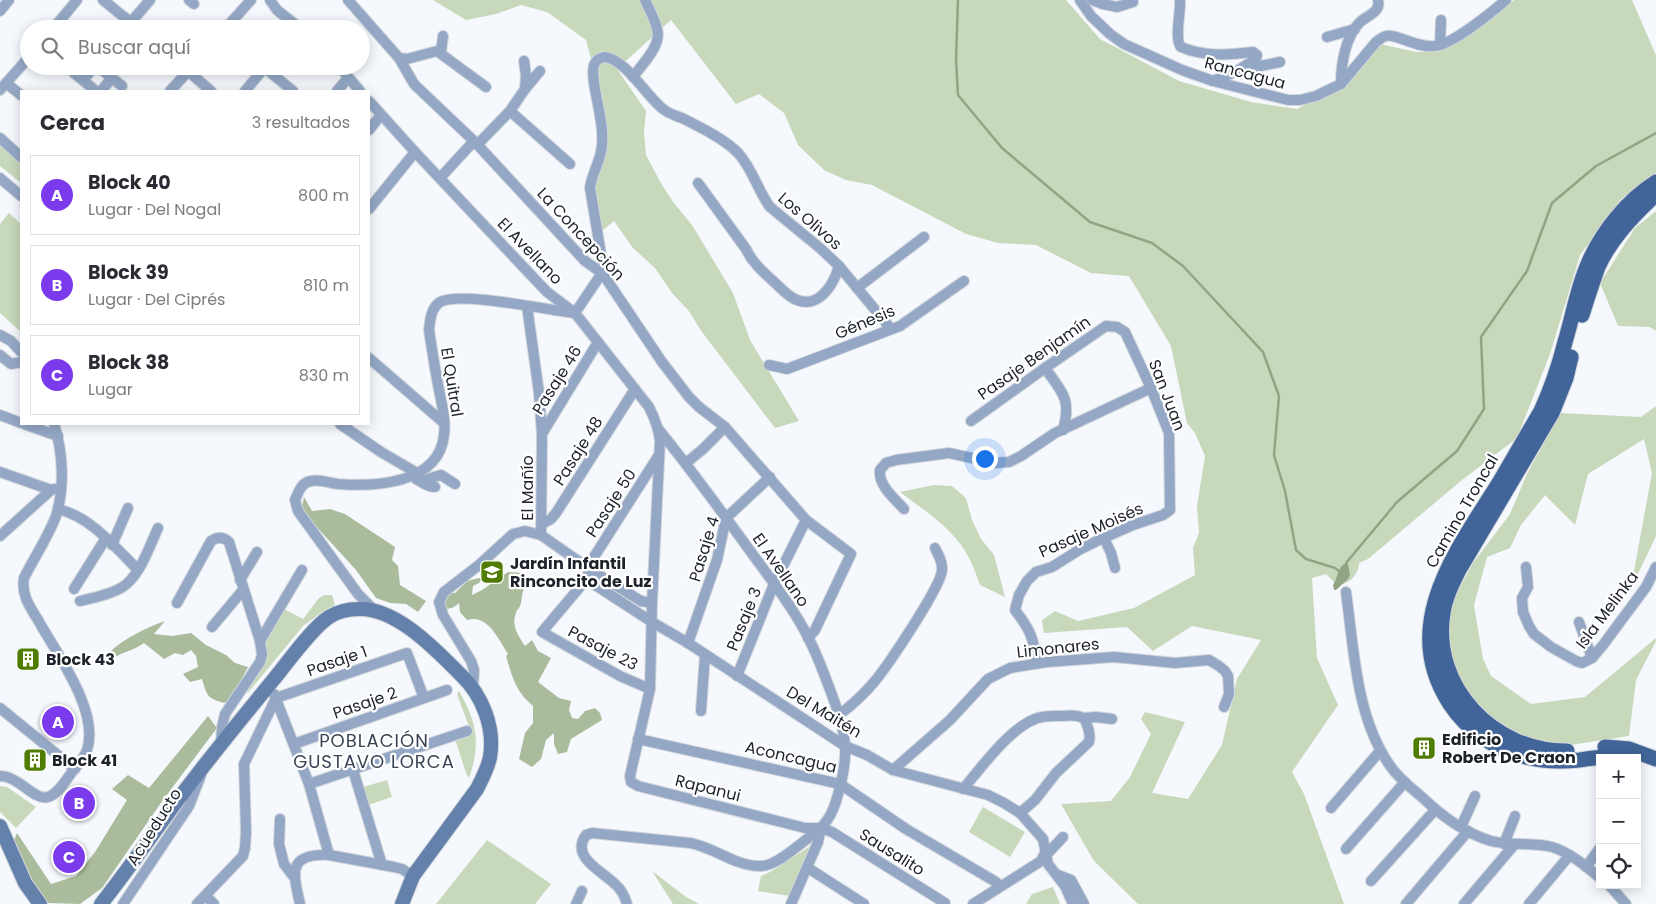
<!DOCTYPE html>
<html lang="es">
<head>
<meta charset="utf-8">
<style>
  :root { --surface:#fff; --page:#f2f2f3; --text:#2b2b33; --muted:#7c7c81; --line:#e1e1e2; --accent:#7c3aed }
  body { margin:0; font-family:Poppins,sans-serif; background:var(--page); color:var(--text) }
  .controls { position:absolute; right:15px; bottom:15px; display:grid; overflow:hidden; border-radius:0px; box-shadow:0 2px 12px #0003 }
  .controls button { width:45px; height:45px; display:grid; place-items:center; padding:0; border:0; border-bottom:1px solid var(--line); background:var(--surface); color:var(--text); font:25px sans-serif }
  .you { position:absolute; left:984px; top:458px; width:18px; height:18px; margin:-12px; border:4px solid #fff; border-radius:50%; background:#1a73e8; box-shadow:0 0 0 8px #1a73e833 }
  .badge { display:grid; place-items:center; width:32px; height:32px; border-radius:50%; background:var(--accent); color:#fff; font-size:16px; font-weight:700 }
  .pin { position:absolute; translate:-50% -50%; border:2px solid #fff; box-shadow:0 1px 5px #0006 }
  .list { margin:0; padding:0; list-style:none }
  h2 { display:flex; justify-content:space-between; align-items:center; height:65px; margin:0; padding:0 20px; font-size:21px }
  h2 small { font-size:16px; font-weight:400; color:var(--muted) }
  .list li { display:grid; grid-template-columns:32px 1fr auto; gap:15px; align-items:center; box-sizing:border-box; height:80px; margin:0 10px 10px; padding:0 10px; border:1px solid var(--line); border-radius:0px }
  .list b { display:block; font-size:19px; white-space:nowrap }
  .list p { margin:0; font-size:16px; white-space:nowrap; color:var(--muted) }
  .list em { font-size:16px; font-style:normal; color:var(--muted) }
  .icon { flex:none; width:28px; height:28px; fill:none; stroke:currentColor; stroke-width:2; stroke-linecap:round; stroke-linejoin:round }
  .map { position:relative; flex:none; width:1656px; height:904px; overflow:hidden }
  .search { position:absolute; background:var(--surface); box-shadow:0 2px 12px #0003; left:20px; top:20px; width:350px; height:55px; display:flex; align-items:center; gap:12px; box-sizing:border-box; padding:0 18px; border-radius:28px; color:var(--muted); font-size:19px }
  .panel { position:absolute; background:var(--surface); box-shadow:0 2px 12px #0003; left:20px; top:90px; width:350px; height:335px; border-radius:0px }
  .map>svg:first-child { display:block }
  .green { fill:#c8d8ba }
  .forest { fill:#abbc9c }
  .water { fill:#93a484 }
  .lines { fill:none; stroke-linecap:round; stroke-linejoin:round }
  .stream { stroke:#93a484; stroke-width:2.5 }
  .street-casing { stroke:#d2d6db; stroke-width:12 }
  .secondary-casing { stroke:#d2d6db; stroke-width:16 }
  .primary-casing { stroke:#d2d6db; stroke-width:17 }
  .street { stroke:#94a8c6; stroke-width:10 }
  .secondary { stroke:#6481ac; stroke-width:14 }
  .primary { stroke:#416598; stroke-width:15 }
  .labels { text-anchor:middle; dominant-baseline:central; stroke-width:4.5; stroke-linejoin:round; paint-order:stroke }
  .street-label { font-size:16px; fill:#1d222a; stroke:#fff }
  .poi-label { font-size:16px; font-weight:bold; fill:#1d222a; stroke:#fff; text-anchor:start }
  .neighbourhood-label { font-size:18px; letter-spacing:1px; fill:#374455; stroke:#fff }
</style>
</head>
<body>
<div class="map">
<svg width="1656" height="904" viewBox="0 0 1656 904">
  <rect width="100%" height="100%" fill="#f5f8fd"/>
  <g class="green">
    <path d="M433,0H1066L1100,39L1179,81L1251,102L1297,109L1340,87L1380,44L1416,52H1438L1514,0H1632L1656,55V173L1621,199L1580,255L1550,354L1517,438L1462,480L1368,559L1359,563C1359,574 1349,585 1337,585L1326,574L1312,578L1317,658L1338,705L1292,772L1304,794L1344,904H1138L1094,861L1061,804L1111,801L1130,777L1151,734L1141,719L1145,712L1185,722L1152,793L1188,799L1222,745L1237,679L1261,640L1192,626L1153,651L1127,627L1044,633L1042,620L1055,611L1078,621L1134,608L1195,575L1193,548L1199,533L1197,506L1205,456L1195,433L1187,423L1171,346L1129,276L1091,273L1036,245L998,243L966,234L872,185L846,180L824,170L798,145L784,113L759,94L736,104L671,20L617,69L646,111L644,132L646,155L662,185L674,203L692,225L733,293L750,340L799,421L775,428L702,332L688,310L672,293L655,268L633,248L614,221L602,231L595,194L599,151L601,152L604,109L586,40L547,12L521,5L496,14L466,20Z"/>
    <path d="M0,146L21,163V183L0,166Z"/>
    <path d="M1656,211V331L1650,327L1618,326L1600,283L1635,228Z"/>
    <path d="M9,213L21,224V332L0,313V224Z"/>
    <path d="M1656,406V536L1634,582H1632L1652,473L1644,439L1588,474L1575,525L1545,495L1521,525L1510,548L1487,557L1474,605L1483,659L1491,676L1531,704L1585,697L1656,638V641L1636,680L1629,736L1564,746L1534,741L1507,731L1486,716L1462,685L1449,650L1448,624L1453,601L1459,589L1473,563L1510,514L1527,474L1560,413L1641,417Z"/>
    <path d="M934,485L952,486L966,498L972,520L981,539L994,555L1005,597L980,585C977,577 974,568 970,560C956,530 925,511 900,492Z"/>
    <path d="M324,595H332L335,605L322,612L303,626L247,694L261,661V645L284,609L303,619L319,598Z"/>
    <path d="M459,691C477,722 481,744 469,778L466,773L455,739L471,732L457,694Z"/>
    <path d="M387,780L392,797L365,806L360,788Z"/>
    <path d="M0,786L7,787L36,807L16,828L0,812Z"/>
    <path d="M983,807L1025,832L1010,857L969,832Z"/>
    <path d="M487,840L551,884L535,904H436Z"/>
    <path d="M812,845L790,896L758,891L761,876L770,872Z"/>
    <path d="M652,871L686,897L699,904H673Z"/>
    <path d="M1053,887L1060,904H1026L1032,894Z"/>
  </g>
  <g class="forest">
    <path d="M304,497L312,511L330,509L345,514L395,547L392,560L398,566L400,585L426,601L418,612L406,604L390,603L376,598L356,570L313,523L302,507Z"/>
    <path d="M508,572L525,573L527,584C520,594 523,598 520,606C517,612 518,607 516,613C511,625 518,636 525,646L532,640L538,651L551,658L538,682L559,698L571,701L569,710L572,718L578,719L585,711L595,708L600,713L602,720L571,739L567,752L558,754L554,744V733L546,740L541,759L532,767L519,759L525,733L533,723V706C516,692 512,677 506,656L508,654C498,639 488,614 467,620L460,612L459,603L454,607L439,612L447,593H455L467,581L483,577L479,583L473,586L472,595L482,590Z"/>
    <path d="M165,621L154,634L172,636L191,633L206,645L226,655L235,663L248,667L231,700L224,703C207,698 207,696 202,679L190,682L183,674L198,667L196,656L191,650L183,655L175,653L164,659L144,643C132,652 118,652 107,663L101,661C117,642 142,629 165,621Z"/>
    <path d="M208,716L217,728L163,800L102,888L80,904L48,903L28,876L13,843L17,833L51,884L76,876L95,852L127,800L112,789L128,775L149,788Z"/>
  </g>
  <path class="water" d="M1346,563L1348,564L1350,575L1348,579L1336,590H1334L1333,585C1338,578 1337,567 1346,563Z"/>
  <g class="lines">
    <g class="stream">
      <path d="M958,0L956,60L958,95L1002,148L1090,222L1152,243L1183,266L1263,352L1279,396L1274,455L1285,491L1296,550L1306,559L1335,568L1340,572"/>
      <path d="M1346,563L1397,502L1457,451L1484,409L1481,337L1527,271L1552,203L1596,166L1656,133"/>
    </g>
    <g class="street-casing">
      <g id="street">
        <path d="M103,0L139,29"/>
        <path d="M189,0L194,4"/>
        <path d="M270,0L277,10L301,29"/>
        <path d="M348,0L399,58L414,84L474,141L585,261L602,273L607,280L662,362L689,397L699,407L725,427L806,520L851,554L815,630L808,638"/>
        <path d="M1080,0L1091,16L1110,34L1124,44L1182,70L1213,81L1288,100H1300L1316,96L1341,84L1376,42C1379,40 1382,37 1386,36C1396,33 1418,49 1435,46C1453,44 1491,13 1506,0"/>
        <path d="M1092,0L1103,4L1102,0"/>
        <path d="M1180,0C1181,12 1174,39 1181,47C1204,57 1229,55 1253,52L1257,55L1256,59L1235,72L1213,81"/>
        <path d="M1103,4L1117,7L1133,2"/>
        <path d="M0,11L9,0"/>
        <path d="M53,29L77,0"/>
        <path d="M125,29L150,0"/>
        <path d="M225,29L251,0"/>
        <path d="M1327,37L1355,29"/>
        <path d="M1440,45L1441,20"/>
        <path d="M441,52L443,36"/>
        <path d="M399,58L407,59L437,51L486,87"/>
        <path d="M524,61L526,76L525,88"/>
        <path d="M97,66L122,86"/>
        <path d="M182,66L211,91"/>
        <path d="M339,66L360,91"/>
        <path d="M265,68L293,91"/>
        <path d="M1246,69L1280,62"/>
        <path d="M74,73L96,91"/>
        <path d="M633,77C642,64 662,46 657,29C655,19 649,9 645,0"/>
        <path d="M83,80L95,66"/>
        <path d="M6,83L21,95"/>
        <path d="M1341,84C1341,65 1345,37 1360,22C1368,15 1381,12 1378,0"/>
        <path d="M0,90L29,57"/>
        <path d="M101,91L112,78"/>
        <path d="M170,91L192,67"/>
        <path d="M245,91L266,66"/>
        <path d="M337,91L348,78"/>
        <path d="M369,101L415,152L547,292L575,313L649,407C655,419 659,429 660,441L652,603L650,689L630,776L631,782L638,786L805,828H821L832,832L945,903"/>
        <path d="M510,111L570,164"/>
        <path d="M369,130L381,115"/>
        <path d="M0,138L21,157"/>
        <path d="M477,145L510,111L525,89L540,71"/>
        <path d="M0,178L21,196"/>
        <path d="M440,178L474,141"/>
        <path d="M698,183L746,249C752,262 762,271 773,281C780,287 788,297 797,300C819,309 834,284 839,266"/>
        <path d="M369,209L415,152"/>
        <path d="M857,288L924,237"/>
        <path d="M527,306L539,393L542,434L541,535"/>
        <path d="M575,313L602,273L603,266L590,188C591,178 596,169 599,159C604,145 603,131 600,116C599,105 589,72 595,63C597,59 600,58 604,57C625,58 646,96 663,109C669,114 677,116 684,119C702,128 726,140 739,154C753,170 758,191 770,207L820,248L839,266L891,329"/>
        <path d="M0,335L11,341L21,352"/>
        <path d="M0,355L11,364L21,362"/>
        <path d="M369,358L444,423"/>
        <path d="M769,365L787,369L900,326L964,281"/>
        <path d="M1045,368C1062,392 1072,399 1063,430"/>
        <path d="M0,415L21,423"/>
        <path d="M971,421L1045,368L1106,326L1117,327L1125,332L1151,388L1169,433L1170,510L1163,515L1133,525L1099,540L1079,550L1052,567L1036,572L1027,581L1019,595L1015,610C1031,631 1033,637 1037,663"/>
        <path d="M24,424L58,436"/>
        <path d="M340,424L381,452L417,473"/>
        <path d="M542,434L598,342"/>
        <path d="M686,463L703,449L725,427"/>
        <path d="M0,472L51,490L54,489"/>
        <path d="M416,479C423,482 426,487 435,487"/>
        <path d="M421,481L441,475L455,484"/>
        <path d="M58,509C91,517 115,547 138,570"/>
        <path d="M904,509C894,498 878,485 880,470L886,463L896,460L949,453L994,463L1009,462L1021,456L1055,433L1151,388"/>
        <path d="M542,524L551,519L556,513L635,389"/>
        <path d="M0,536L51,490"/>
        <path d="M1104,538L1111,553L1115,568"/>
        <path d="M112,545L128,508"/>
        <path d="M1526,567L1528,587L1522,598L1523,612L1529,626L1534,634L1551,647L1576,661L1582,663L1592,658L1603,645L1646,587L1656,567"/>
        <path d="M587,568L659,455"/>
        <path d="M589,573L579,588L542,632L620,676L650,689"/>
        <path d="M586,579L652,622L688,643L845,746L867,755L893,770L988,795L1004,803L1020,813L1043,839L1048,864L1065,886L1073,904"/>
        <path d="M240,580L257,552"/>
        <path d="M74,589L106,538"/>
        <path d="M1346,592C1354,650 1356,719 1391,767C1400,780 1413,789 1424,799C1443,817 1465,833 1491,841C1511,846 1532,842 1552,847C1569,852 1586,866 1600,878"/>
        <path d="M80,601C93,598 109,595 121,588C140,577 149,547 158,528"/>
        <path d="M177,603L211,541C217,537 223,536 229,542L260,641L262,655L260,662L225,714L222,727L221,744"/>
        <path d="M375,611L358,594L298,511L295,500C299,491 301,483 311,481C321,479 329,483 338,484C375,487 439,484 444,435C446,420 442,405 439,390C435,370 432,350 429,330C430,320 431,308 440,302C461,291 547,310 574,313"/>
        <path d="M1579,622L1592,658"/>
        <path d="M212,627L243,590"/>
        <path d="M260,641L302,570"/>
        <path d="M688,643L717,560L726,518L770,477"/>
        <path d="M737,676L774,584L806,520"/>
        <path d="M473,689L474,670L471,661L443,615L439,602L444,592L479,565L513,534L525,531L541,535L591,570L641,601L652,603"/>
        <path d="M274,694L309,784L329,855C287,853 293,873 300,904"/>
        <path d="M0,708L75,769"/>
        <path d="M701,711L705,655"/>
        <path d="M839,715C852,705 865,693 875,681C888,665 941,587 942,570C943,562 938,554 935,548"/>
        <path d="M1084,718L1096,717L1112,719"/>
        <path d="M638,739L840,784L906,829L996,882L999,887"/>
        <path d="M294,744L447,690"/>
        <path d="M353,770L382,865"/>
        <path d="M893,770L950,720L988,679L1010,668L1047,662L1114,657L1175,663L1209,660L1219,666L1225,671L1228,676L1229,694L1224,707"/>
        <path d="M0,776C19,776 34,801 48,797C58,794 66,780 72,772C77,766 84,758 87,750C100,711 56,653 38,620C30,607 21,595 24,578C34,558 48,537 56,516C65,487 63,452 54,424"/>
        <path d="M309,784L467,731"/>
        <path d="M963,789C981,768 1009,729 1035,719C1043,715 1053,716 1062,716C1070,715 1077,715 1084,718C1088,726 1091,734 1089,742L1056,773L1035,800L1020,813"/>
        <path d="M1331,808L1380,751"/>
        <path d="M280,819L279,844L284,864L294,877"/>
        <path d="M1461,827L1475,796"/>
        <path d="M1504,844L1515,816"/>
        <path d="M1346,849L1405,782"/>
        <path d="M1045,853L1049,852L1063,837"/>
        <path d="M329,855L394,867L402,869L413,876"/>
        <path d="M1586,867L1600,848"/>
        <path d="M808,868L864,904"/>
        <path d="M1058,875L1071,880L1084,904"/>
        <path d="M1371,881L1435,810"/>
        <path d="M1609,885L1626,904"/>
        <path d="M206,896L214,904"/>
        <path d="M123,904L189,806L201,775"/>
        <path d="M197,904L243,856L245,848L246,832L244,764L276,698L407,653L424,698"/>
        <path d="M576,904L582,891"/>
        <path d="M627,904C625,897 621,889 615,884C602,871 570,857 586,835L592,833L690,843C714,847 736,867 761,866C776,866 800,844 812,835C830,823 835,807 840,787C843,775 846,759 845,746C844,729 838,711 832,695C825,676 818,657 809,639C793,607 769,577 748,548C719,508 690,468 659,430"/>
        <path d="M791,904L818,842L821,828"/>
        <path d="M973,904L1041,861L1045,853"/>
        <path d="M1406,904L1468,831"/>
        <path d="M1464,904L1514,845"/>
        <path d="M1529,904L1569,856"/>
      </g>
    </g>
    <g class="secondary-casing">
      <g id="secondary">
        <path d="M0,826L25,883L40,904"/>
        <path d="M101,904C129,869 153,833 180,797C210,757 242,718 274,679C288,662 312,628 329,617C337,612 349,609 358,609C396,607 436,650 461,675C482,695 495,727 490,757C488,768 482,779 477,789L413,876L402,904"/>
      </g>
    </g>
    <g class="primary-casing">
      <g id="primary">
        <path d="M1582,315C1587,299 1592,283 1598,267C1610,240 1631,218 1652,198L1656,195"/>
        <path d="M1605,747L1629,749L1656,759"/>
        <path d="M1567,751C1494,752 1431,687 1443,613C1445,598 1452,584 1459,570L1552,413L1566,378L1571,357"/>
        <path d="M1620,758C1606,756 1593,758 1579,760C1559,762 1538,761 1519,755C1491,747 1466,728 1450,704C1398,625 1457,550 1499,483C1513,459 1527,435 1541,411C1551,389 1559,366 1565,342C1573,316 1577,289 1588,264C1601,233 1627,200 1656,182"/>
      </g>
    </g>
    <use href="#street" class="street"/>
    <use href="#secondary" class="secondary"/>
    <use href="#primary" class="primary"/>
  </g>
  <defs>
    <g id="school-square" transform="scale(1.25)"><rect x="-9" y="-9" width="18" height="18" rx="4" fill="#507d01" stroke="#fff"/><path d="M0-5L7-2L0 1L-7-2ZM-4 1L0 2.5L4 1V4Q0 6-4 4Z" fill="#fff"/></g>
    <g id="building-square" transform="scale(1.25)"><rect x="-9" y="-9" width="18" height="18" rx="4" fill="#507d01" stroke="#fff"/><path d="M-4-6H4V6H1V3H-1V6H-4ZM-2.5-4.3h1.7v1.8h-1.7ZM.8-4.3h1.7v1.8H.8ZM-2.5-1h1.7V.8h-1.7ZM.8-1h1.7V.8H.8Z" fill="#fff"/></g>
  </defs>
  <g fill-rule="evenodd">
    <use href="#school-square" x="492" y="572"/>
    <use href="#building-square" x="28" y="659"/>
    <use href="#building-square" x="1424" y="748"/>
    <use href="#building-square" x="35" y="760"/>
  </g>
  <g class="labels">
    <g class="street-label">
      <text transform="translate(1245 73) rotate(15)">Rancagua</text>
      <text transform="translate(810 221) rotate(41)">Los Olivos</text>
      <text transform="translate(581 234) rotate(47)">La Concepción</text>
      <text transform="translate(530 251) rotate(46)">El Avellano</text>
      <text transform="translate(865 322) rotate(-23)">Génesis</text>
      <text transform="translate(1034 358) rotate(-35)">Pasaje Benjamín</text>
      <text transform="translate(557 380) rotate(-58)">Pasaje 46</text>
      <text transform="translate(452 382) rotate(81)">El Quitral</text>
      <text transform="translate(1167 395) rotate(69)">San Juan</text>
      <text transform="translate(578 451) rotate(-58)">Pasaje 48</text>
      <text transform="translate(527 488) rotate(-90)">El Mañío</text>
      <text transform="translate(611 503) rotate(-57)">Pasaje 50</text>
      <text transform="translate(1462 511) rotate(-60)">Camino Troncal</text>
      <text transform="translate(1091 530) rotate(-24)">Pasaje Moisés</text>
      <text transform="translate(704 549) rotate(-73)">Pasaje 4</text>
      <text transform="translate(781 570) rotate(55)">El Avellano</text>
      <text transform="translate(1607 610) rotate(-53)">Isla Melinka</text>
      <text transform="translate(744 619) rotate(-68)">Pasaje 3</text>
      <text transform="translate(603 648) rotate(28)">Pasaje 23</text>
      <text transform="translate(1058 648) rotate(-6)">Limonares</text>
      <text transform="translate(337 661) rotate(-19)">Pasaje 1</text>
      <text transform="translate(365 703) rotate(-19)">Pasaje 2</text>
      <text transform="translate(824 712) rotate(31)">Del Maitén</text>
      <text transform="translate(791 757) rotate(13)">Aconcagua</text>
      <text transform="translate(708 788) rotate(14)">Rapanui</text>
      <text transform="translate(154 827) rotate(-58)">Acueducto</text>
      <text transform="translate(892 852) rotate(32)">Sausalito</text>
    </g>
    <g class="poi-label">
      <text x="510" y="563">Jardín Infantil<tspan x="510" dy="18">Rinconcito de Luz</tspan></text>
      <text x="46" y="659">Block 43</text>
      <text x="1442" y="739">Edificio<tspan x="1442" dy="18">Robert De Craon</tspan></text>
      <text x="52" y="760">Block 41</text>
    </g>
    <g class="neighbourhood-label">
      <text x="374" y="740">POBLACIÓN<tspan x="374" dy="21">GUSTAVO LORCA</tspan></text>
    </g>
  </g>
</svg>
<div class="controls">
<button>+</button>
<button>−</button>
<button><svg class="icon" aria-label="locate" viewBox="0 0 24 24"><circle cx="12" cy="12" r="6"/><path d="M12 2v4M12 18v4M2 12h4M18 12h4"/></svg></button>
</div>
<div class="you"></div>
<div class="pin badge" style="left:58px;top:722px">A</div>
<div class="pin badge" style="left:79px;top:803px">B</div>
<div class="pin badge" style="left:69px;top:857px">C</div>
<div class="search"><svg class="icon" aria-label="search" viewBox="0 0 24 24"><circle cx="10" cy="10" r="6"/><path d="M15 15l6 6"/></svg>Buscar aquí</div>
<section class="panel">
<h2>Cerca<small>3 resultados</small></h2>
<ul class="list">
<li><span class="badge">A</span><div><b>Block 40</b><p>Lugar · Del Nogal</p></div><em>800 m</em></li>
<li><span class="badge">B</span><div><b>Block 39</b><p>Lugar · Del Ciprés</p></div><em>810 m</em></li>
<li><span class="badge">C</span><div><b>Block 38</b><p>Lugar</p></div><em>830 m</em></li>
</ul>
</section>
</div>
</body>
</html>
